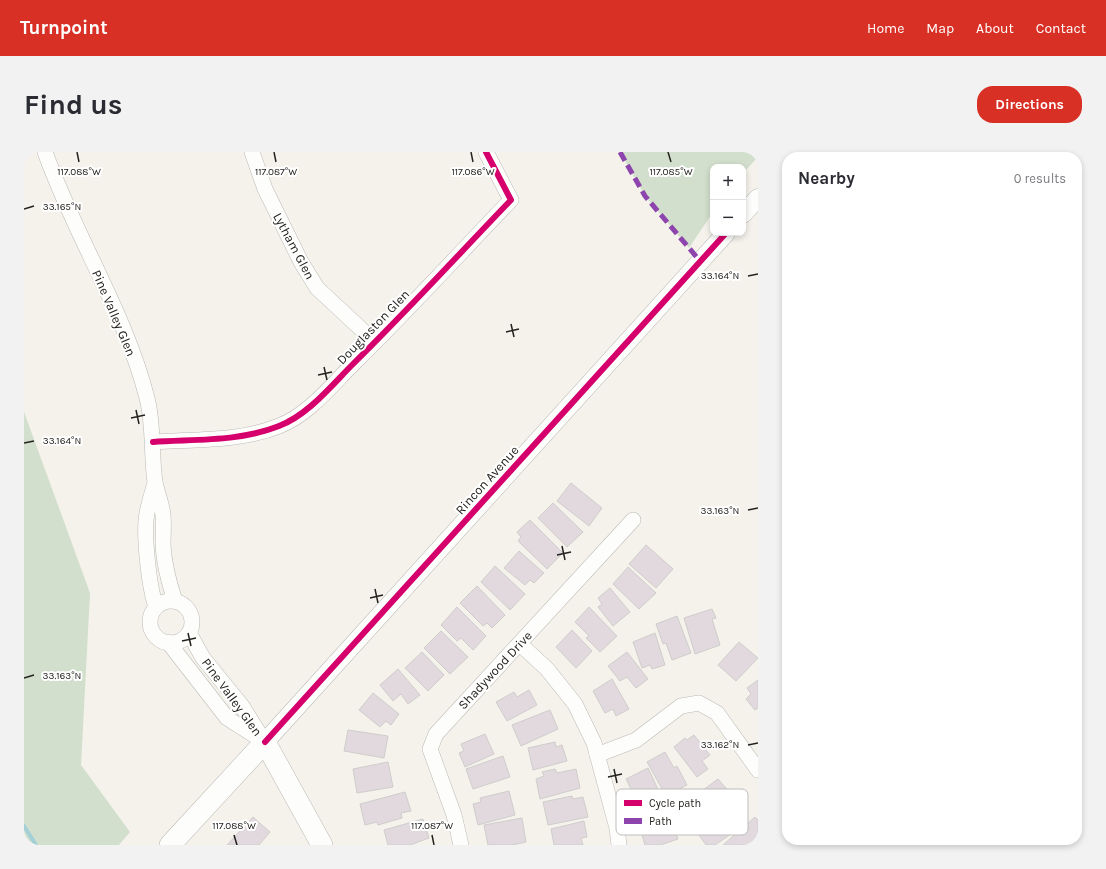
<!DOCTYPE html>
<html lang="en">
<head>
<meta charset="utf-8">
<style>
  :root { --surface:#fff; --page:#f2f2f3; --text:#2b2b33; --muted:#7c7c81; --line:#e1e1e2; --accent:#d93025 }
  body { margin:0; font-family:Karla,sans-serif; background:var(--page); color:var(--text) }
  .controls { position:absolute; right:12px; top:12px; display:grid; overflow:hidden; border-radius:8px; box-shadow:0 2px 6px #0003 }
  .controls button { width:36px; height:36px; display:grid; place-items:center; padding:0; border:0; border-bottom:1px solid var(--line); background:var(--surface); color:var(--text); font:20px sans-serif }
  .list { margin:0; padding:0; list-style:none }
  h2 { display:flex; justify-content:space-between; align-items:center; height:52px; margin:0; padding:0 16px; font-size:17px }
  h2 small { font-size:13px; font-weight:400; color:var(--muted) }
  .map { position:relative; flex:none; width:734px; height:693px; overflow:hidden; border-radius:16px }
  header { display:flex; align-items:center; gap:24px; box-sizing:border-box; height:56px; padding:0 20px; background:var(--accent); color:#fff }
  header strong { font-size:19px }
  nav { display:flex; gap:22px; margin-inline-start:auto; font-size:14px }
  .intro { display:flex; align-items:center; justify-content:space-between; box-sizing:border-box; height:96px; padding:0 24px }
  h1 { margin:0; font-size:28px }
  .button { padding:10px 18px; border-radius:16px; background:var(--accent); color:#fff; font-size:14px; font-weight:700 }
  main { display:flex; gap:24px; padding:0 24px }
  aside { flex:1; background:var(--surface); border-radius:16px; box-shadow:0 2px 6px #0003 }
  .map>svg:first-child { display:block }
  .green { fill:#d2dfcc }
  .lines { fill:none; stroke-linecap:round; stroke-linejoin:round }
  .stream { stroke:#a3d0d7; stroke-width:4 }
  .building { fill:#e1d9de; stroke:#cfcdcc }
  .minor-casing { stroke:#bcbab5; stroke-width:16 }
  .tertiary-casing { stroke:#bcbab5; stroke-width:19 }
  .secondary-casing { stroke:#bcbab5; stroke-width:22 }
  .minor { stroke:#fdfdfc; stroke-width:15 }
  .tertiary { stroke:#fdfdfc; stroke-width:18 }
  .secondary { stroke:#fdfdfc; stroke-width:21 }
  .quiet { stroke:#8e44ad; stroke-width:5; stroke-dasharray:10 5; stroke-linecap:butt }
  .cycleway-casing { stroke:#fff; stroke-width:8 }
  .cycleway { stroke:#d6006c; stroke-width:6 }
  .ticks { fill:none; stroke:#24221e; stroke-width:1.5 }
  .labels { text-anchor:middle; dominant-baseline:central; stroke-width:4; stroke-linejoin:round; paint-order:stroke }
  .street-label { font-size:13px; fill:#24221e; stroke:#fff }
  .key { fill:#fff; stroke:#bdbdbc; stroke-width:1 }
  .key-label { font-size:11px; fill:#24221e }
  .ticks-label { font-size:10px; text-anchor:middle; fill:#24221e; stroke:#fff; stroke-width:4; stroke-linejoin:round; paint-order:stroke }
</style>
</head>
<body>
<header>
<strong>Turnpoint</strong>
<nav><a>Home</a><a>Map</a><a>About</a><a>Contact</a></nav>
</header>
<div class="intro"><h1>Find us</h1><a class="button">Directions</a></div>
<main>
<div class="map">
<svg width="734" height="693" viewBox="0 0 734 693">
  <rect width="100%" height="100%" fill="#f4f2eb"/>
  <g class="green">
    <path d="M596,0H734V5L719,21V15H689V60L665,96L621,44Z"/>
    <path d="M0,260L66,441L57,613L106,680L95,693H0Z"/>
  </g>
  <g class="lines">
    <path class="stream" d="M0,674L12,693"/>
  </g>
  <g class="building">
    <path d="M547,331L578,356L565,374L533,349Z"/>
    <path d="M529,351L559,380L543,395L514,366Z"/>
    <path d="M506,368L539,401L523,417L494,389L497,385L493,380Z"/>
    <path d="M622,393L649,417L632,436L605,412Z"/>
    <path d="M495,399L520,421L510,431L506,428L501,433L480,416Z"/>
    <path d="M471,414L501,442L486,458L457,430Z"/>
    <path d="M604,415L632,441L615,457L589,432Z"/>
    <path d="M453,434L481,463L468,476L463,471L459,474L436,451Z"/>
    <path d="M586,436L606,460L589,474L574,455L578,452L574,446Z"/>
    <path d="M433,455L462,484L449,498L437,486L433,489L417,473Z"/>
    <path d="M565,455L593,484L576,500L562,486L565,484L551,470Z"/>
    <path d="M688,457L692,466L688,467L696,493L671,502L660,466Z"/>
    <path d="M653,464L667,501L648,508L642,491L639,492L632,472Z"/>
    <path d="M548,478L568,499L552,516L532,495Z"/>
    <path d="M417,479L444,505L426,522L400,496Z"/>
    <path d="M631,481L641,513L628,517L626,513L618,516L609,490Z"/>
    <path d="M715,490L734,506L712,529L694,513Z"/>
    <path d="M398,500L420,523L404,539L381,516Z"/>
    <path d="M603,500L624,527L612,536L603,525L596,529L584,514Z"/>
    <path d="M374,517L396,543L384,552L377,542L369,549L356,533Z"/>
    <path d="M588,527L605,557L592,564L589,557L581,561L569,539Z"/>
    <path d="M734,528V556L731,558L722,547L727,542L723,536Z"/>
    <path d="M505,538L513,553L483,569L472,550L490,540L493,545Z"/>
    <path d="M349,541L375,562L367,573L362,569L356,575L335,558Z"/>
    <path d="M526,558L534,577L497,594L488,573Z"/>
    <path d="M324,578L364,584L360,606L320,599Z"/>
    <path d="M461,582L470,602L441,615L435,601L440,599L437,592Z"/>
    <path d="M670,583L686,603L678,609L684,617L673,625L650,595L661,586L663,588Z"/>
    <path d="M531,590L532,595L538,593L543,609L509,618L504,596Z"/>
    <path d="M641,600L650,616L653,614L663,633L642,644L623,610Z"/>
    <path d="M479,604L486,625L449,637L442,617Z"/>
    <path d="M364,610L369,635L333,641L329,617Z"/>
    <path d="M624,616L639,648L618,659L602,627Z"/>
    <path d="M531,617L533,621L552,617L556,636L516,647L512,627L520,624L518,620Z"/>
    <path d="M694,627L708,643L671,674L663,664L668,661L660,652Z"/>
    <path d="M485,639L491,663L454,673L449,652L457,650L456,646Z"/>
    <path d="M381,640L387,659L377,661L378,666L354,673L353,670L341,673L336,652Z"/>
    <path d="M548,644L549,647L559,645L564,665L524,673L519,650Z"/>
    <path d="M710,651L723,671L691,693H682L675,683L683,678L680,671Z"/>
    <path d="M229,665L246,680L235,693H203Z"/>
    <path d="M731,665L734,668V690L731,693H699Z"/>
    <path d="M498,666L502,690L488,693H464L460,673Z"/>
    <path d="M646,666L654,687L636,693H621L618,683L623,681L621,674Z"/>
    <path d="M399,667L405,686L386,693H364L360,678Z"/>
    <path d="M560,669L563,685L557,686L559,693H530L527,677Z"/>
  </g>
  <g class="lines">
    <g class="minor-casing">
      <g id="minor">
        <path d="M21,0C51,84 101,160 123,246C130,273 127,303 131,330C133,341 138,352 139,363C140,373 139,383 139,393C140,413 145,431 151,449"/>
        <path d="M228,0L241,37L277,110L293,136L351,190"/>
        <path d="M129,290C170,287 215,290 255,274C284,263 307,234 329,212C383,159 434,103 487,48L462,0"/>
        <path d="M131,331C128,341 125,351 123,361C119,381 125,435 132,455"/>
        <circle cx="147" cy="470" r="21"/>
        <path d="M165,481L179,506L218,554L238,586"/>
        <path d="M144,490L203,566L241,590"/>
        <path d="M496,492L523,517L551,552L570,591L593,676L595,693"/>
        <path d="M573,603L612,588L657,554L675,551L693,561L734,618"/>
        <path d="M437,693L430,663L406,597L412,582L609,368"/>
      </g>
    </g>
    <g class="tertiary-casing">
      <g id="tertiary">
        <path d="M719,62L734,46"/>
        <path d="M241,590L702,81"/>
      </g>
    </g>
    <g class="secondary-casing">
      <path id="secondary" d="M146,693L241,590L298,693"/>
    </g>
    <use href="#minor" class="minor"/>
    <use href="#tertiary" class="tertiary"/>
    <use href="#secondary" class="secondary"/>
    <path class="quiet" d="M596,0L621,44L676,109"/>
    <g class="cycleway-casing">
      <g id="cycleway">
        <path d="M129,290C170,287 215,290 255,274C284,263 307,234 329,212C383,159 434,103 487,48L462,0"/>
        <path d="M241,590L702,81"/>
      </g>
    </g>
    <use href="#cycleway" class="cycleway"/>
  </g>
  <path class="ticks" d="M53,0L55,10M250,0L252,10M447,0L449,10M644,0L647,10M0,57L10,54M724,124L734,122M487,172L490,185M482,180L495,177M300,215L303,228M294,223L308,220M112,258L115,272M107,266L121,263M0,291L10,289M724,358L734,356M538,394L541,408M533,403L547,400M351,437L354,451M346,446L359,443M164,481L167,494M158,489L172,486M0,526L10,523M724,593L734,591M590,617L593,631M584,625L598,622M210,683L213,693M408,683L410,693"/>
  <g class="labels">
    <g class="street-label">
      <text transform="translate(270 94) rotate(62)">Lytham Glen</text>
      <text transform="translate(90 161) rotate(67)">Pine Valley Glen</text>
      <text transform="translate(349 175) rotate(-46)">Douglaston Glen</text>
      <text transform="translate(463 328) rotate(-48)">Rincon Avenue</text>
      <text transform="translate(471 518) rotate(-47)">Shadywood Drive</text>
      <text transform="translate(208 545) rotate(54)">Pine Valley Glen</text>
    </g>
  </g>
  <rect x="592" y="637" width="132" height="46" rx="6" class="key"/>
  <rect x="600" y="648" width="18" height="6" fill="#d6006c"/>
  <rect x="600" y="666" width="18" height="6" fill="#8e44ad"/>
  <g class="key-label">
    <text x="625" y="655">Cycle path</text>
    <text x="625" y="673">Path</text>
  </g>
  <g class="ticks-label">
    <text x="55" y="23">117.088°W</text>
    <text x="252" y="23">117.087°W</text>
    <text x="449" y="23">117.086°W</text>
    <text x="647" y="23">117.085°W</text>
    <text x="38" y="58">33.165°N</text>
    <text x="696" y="127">33.164°N</text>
    <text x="38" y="292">33.164°N</text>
    <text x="696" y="362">33.163°N</text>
    <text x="38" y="527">33.163°N</text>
    <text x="696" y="596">33.162°N</text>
    <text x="210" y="677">117.088°W</text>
    <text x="408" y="677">117.087°W</text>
  </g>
</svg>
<div class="controls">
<button>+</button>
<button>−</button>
</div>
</div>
<aside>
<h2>Nearby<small>0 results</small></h2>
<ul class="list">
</ul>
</aside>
</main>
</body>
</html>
